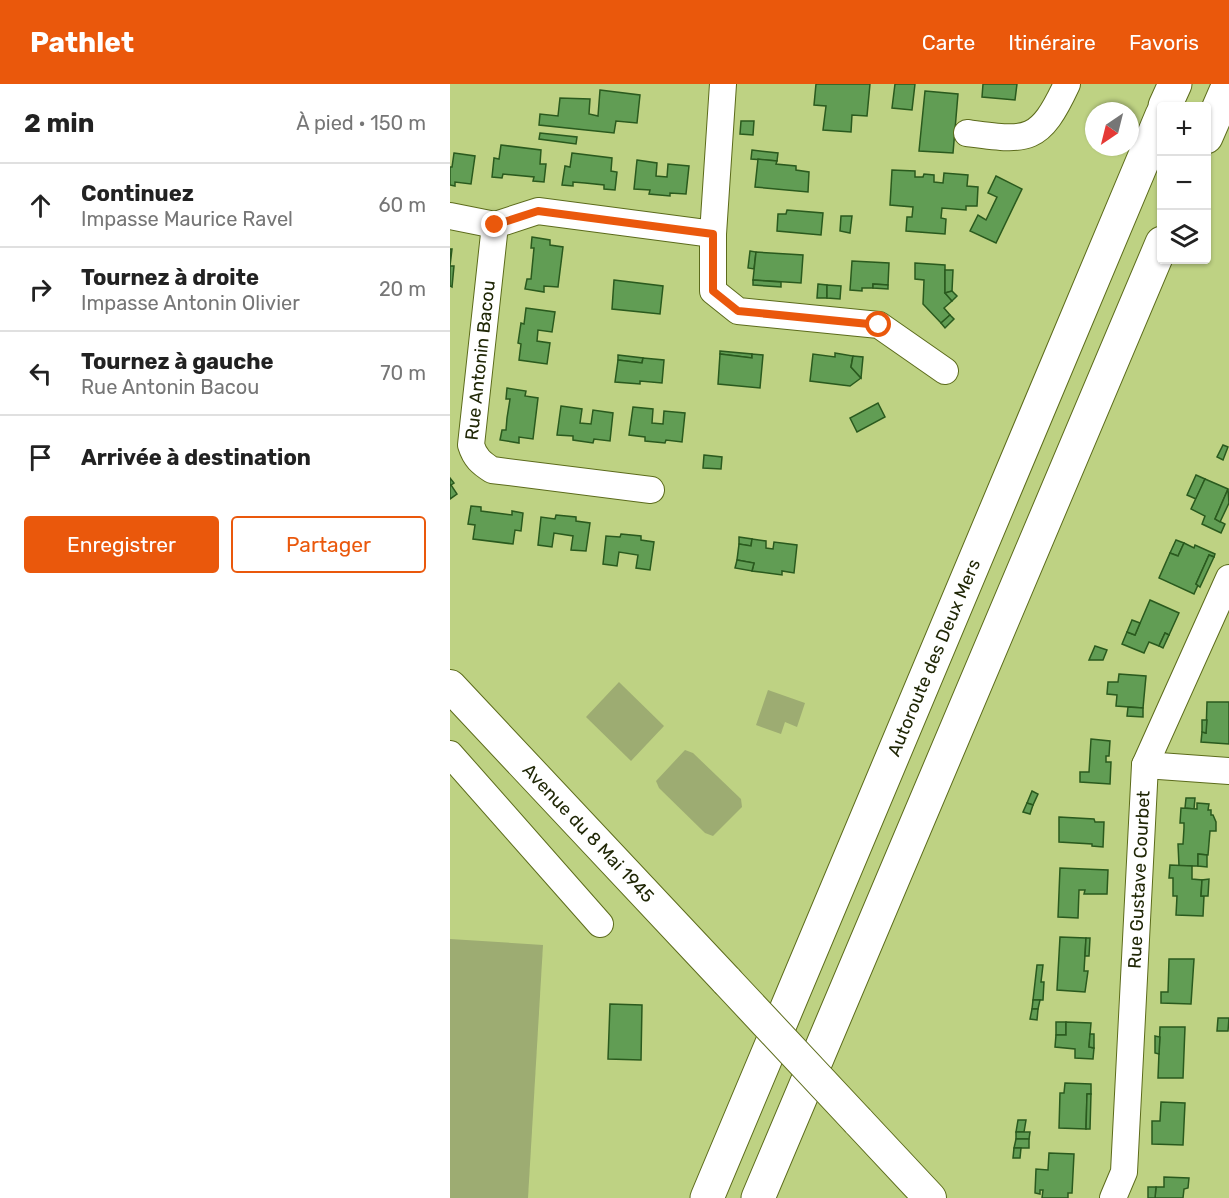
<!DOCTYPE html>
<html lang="fr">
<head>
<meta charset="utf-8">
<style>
  :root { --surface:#fff; --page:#f6f6f6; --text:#222; --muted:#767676; --line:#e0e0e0; --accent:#ea580c }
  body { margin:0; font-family:Rubik,sans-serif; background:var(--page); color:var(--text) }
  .controls { position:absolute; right:18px; top:18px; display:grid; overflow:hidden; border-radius:6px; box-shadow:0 2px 4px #0004 }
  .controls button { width:54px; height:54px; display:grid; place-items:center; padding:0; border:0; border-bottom:2px solid var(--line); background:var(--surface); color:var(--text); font:30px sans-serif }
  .compass { position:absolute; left:635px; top:18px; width:54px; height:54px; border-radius:50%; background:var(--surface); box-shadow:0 2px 4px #0004; rotate:215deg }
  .stop { position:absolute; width:18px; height:18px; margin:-14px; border:4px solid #ea580c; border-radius:50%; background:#fff }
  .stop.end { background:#ea580c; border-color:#fff; box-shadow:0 2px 6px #0008 }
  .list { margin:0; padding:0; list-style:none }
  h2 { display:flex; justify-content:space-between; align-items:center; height:78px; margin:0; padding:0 24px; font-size:26px }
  h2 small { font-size:20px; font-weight:400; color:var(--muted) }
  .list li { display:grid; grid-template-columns:39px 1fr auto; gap:18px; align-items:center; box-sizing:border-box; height:84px; padding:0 24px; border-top:2px solid var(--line) }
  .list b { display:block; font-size:22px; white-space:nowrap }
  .list p { margin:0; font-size:20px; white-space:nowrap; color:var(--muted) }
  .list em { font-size:20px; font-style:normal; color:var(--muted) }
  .actions { display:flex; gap:12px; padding:18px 24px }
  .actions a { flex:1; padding:14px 0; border:2px solid var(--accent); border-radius:6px; text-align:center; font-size:21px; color:var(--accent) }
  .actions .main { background:var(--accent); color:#fff }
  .icon { flex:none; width:33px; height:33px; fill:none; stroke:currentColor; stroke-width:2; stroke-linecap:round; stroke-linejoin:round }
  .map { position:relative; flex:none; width:779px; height:1114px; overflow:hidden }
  header { display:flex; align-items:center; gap:36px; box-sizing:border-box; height:84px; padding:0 30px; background:var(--accent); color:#fff }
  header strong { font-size:28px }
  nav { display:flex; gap:33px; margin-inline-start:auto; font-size:21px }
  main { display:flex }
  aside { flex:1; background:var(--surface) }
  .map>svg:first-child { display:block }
  .green { fill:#9dac72 }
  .building { fill:#619d54; stroke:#2a5a1e; stroke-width:1.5 }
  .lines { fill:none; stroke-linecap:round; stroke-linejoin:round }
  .minor-casing { stroke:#5c6b1b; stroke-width:28 }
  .major-casing { stroke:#5c6b1b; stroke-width:34 }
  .highway-casing { stroke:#5c6b1b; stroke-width:35 }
  .minor { stroke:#fff; stroke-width:26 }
  .major { stroke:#fff; stroke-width:32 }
  .highway { stroke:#fff; stroke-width:33 }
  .major-bridge-casing { stroke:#5c6b1b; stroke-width:34; stroke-linecap:butt }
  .major-bridge { stroke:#fff; stroke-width:32 }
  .route { stroke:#ea580c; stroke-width:8 }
  .labels { text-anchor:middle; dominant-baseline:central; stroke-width:4.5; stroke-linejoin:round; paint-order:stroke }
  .street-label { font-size:18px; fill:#202706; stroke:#e3eec7 }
</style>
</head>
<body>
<header>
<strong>Pathlet</strong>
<nav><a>Carte</a><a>Itinéraire</a><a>Favoris</a></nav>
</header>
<main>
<aside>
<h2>2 min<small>À pied · 150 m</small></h2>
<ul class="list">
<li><svg class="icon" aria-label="ahead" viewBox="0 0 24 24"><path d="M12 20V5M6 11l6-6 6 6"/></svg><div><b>Continuez</b><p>Impasse Maurice Ravel</p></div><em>60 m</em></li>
<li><svg class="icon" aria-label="right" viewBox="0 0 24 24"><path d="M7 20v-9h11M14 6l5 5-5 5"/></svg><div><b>Tournez à droite</b><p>Impasse Antonin Olivier</p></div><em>20 m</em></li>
<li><svg class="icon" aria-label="left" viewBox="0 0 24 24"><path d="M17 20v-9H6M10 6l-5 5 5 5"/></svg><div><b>Tournez à gauche</b><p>Rue Antonin Bacou</p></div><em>70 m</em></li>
<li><svg class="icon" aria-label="arrive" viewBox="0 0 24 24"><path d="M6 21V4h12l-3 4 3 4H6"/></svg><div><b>Arrivée à destination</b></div></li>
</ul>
<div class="actions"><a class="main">Enregistrer</a><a>Partager</a></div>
</aside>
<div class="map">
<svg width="779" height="1114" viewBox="0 0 779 1114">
  <rect width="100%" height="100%" fill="#bed283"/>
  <g class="green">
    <path d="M169,598L214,642L181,677L136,633Z"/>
    <path d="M318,606L355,619L347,643L335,638L331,650L306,641Z"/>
    <path d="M235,666L243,669L291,715L292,723L263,752L255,749L209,704L206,697Z"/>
    <path d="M0,855L93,861L78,1114H0Z"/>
  </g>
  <g class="building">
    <path d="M366,0H420L417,32L402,31L401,48L373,46L376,22L364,21Z"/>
    <path d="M445,0H465L462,26L442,24Z"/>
    <path d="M533,0H567L565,16L532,13Z"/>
    <path d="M150,6L190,11L187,39L166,37L164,49L89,41L90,30L108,32L110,14L140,15L139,30L148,32Z"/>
    <path d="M475,7L508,10L503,69L469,67Z"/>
    <path d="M291,37H304L303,51L290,50Z"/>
    <path d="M90,49L127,53L126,60L89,55Z"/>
    <path d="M51,61L91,66L90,80H96L94,98L83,97L84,93L53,90L52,94L42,93L44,74L49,75Z"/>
    <path d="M302,66L328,69L327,77L301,75Z"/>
    <path d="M4,69L25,72L21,100L5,98V102L0,101V83H2Z"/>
    <path d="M122,69L162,74L161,87L167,88L165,106L154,105V101L135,99L123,98V102L112,101L115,82L120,83Z"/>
    <path d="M308,75L327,77L326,80L346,82V86L359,88L358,108L305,103Z"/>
    <path d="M187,76L207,79L206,92L217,93L218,80L239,82L236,110L220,109V112L199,110L200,106L184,105Z"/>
    <path d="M442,86L465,87V93H473L474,90L484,91V98L493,99L494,89L518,91L517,102L528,103L527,122H516V126L492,124L491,134L496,135L495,150L456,147L457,133H462L463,123L440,121Z"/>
    <path d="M546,92L572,105L546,159L520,147L528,131L536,136L547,113L538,109Z"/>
    <path d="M337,126L373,129L371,151L327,147L328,130H336Z"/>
    <path d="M391,132H402L400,149L390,147Z"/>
    <path d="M82,153L100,156V161L113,163L108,203L94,202V208L75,205L77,195H81L84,164H81Z"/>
    <path d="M0,165H2L0,182H4L2,203L0,202Z"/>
    <path d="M300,167L306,168L304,185L298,184Z"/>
    <path d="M306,168L353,171L351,199L303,196Z"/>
    <path d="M402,177L439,179L438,201L423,200V204H412V207L400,206Z"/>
    <path d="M465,179L495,181V209L502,217L494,224L500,231L491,239L473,220L474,196L465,195Z"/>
    <path d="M495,186H503L502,207L495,209Z"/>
    <path d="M164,196L213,202L210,230L162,225Z"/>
    <path d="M303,196L331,198V203L303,201Z"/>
    <path d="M368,200L377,201V214H367Z"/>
    <path d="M423,200L438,201V205L423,204Z"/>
    <path d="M377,201L391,202L390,215L377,214Z"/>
    <path d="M502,207L507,212L502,217L495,209Z"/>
    <path d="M76,224L105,228L102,248L88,246L87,257L100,259L97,280L69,276L71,260L68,259L71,239L74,240Z"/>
    <path d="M500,231L504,235L495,244L491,239Z"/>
    <path d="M270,267L302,270V274L270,270Z"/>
    <path d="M385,269L403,272L401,283L411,294L400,302L360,297L363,270L385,273Z"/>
    <path d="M270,270L302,274V270L313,271L310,304L268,300Z"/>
    <path d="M168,271L193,274L192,279L168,276Z"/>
    <path d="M403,272L413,273L411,294L401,283Z"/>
    <path d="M193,274L214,276L212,299L190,297V300L165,298L168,276L192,279Z"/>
    <path d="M57,304L76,307L75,312L88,314L83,355L69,353V359L50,356L52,346H56L57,334L60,315H56Z"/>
    <path d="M428,319L435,333L407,348L400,334Z"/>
    <path d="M111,322L132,325L130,339L141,340L143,326L163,329L160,357L144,355L143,359L123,356V352L107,351Z"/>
    <path d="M183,323L203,325L202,339L213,340L214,327L235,329L232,358L216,356L215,359L195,357V353L179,351Z"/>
    <path d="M773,361L778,363L773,376L767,373Z"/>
    <path d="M254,371L272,373L271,385L253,384Z"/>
    <path d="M746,391L755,395L746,415L737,411Z"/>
    <path d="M0,394L4,399L1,401L7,410L0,415Z"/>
    <path d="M755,395L778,405L765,435L775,440L771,449L752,440L755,432L741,425Z"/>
    <path d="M778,405L779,419L770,438L765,435Z"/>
    <path d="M21,422L31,423V427L62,431V427L73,429L71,447L65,446L63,460L23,455L25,441L18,440Z"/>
    <path d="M106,431L126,433V437L140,439L136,467L121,466L123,452L104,449L102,463L88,461L91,433L105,435Z"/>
    <path d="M171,450L191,452V456L204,458L200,486L186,484L188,471L169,468L167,482L153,480L156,452L170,453Z"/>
    <path d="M289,453L302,455L301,462L289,460Z"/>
    <path d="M302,455L316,457V464L323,465L324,458L347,461L344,489L332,487V491L302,487L304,479L287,476L289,460L301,462Z"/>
    <path d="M726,456L734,459L728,472L720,469Z"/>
    <path d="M734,459L744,464L745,461L765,470L764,473L759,471L746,500L748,501L744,510L709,494L720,469L728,472Z"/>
    <path d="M759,471L764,473L750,503L746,500Z"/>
    <path d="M287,476L304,479L302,487L285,484Z"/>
    <path d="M700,516L729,529L719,551L715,549L709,562L699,558L694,569L672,560L677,548L685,551Z"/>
    <path d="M682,536L690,539L685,551L677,548Z"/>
    <path d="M715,549L719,551L713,564L709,562Z"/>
    <path d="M645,562L657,566L653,576H639Z"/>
    <path d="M669,590L696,592L693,624L666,622L667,611L657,610L658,598H668Z"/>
    <path d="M757,618H779V660L751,658L752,648L756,649Z"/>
    <path d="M678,623L693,624V633L677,632Z"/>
    <path d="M752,636H757L756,649L752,648Z"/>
    <path d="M641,655L660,657L659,672H656V678H661L660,700L630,698V688H639Z"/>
    <path d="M582,707L588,710L583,721L577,719Z"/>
    <path d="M736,714H745L744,725L735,724Z"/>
    <path d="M577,719L583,721L580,730L573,728Z"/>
    <path d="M747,719L759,720L758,726H761V731H763L766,738V747H760L758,771L748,770V782H729L728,760H733L734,744V739H730L731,724L747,725Z"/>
    <path d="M609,733L644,735L645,738H654L653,763L642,762V760L609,758Z"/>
    <path d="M748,770L757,771V783L748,782Z"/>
    <path d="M720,781L742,782V795L752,796L751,812H754L753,832L726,831L727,812H723V794H719Z"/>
    <path d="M610,784L658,786L657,810H634L635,806H629L628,834L608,833Z"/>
    <path d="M759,795L758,812H751L752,796Z"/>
    <path d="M610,853L636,854L634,887H638L635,908L607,906Z"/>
    <path d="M636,854H640L639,872H635Z"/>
    <path d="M719,875H744L741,920L711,919V908H718Z"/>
    <path d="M587,881H593L591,898H594L593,916H583Z"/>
    <path d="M583,916H590L588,925H582Z"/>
    <path d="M160,920L192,921L191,976L158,975Z"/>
    <path d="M582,925H588L587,936L580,935Z"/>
    <path d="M768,934H779L778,947H767Z"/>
    <rect x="606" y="938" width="10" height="13"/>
    <path d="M616,938L641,939L639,963L644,964L643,975L625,974V965L605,963L606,951H616Z"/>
    <path d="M710,943H735L733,994H708Z"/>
    <path d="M640,950H644V964L639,963Z"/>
    <path d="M705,952L710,953L709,970L705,969Z"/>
    <path d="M615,999L641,1000V1010H637L636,1045L609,1044L610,1009H614Z"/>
    <path d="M637,1010H641L640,1045H636Z"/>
    <path d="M711,1018L735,1019L733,1061L702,1060V1037H710Z"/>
    <path d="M568,1036H576L574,1048H566Z"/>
    <path d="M566,1048H580L579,1055H566Z"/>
    <path d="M566,1055H579V1064H564Z"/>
    <path d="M564,1064H571L570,1074H563Z"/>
    <path d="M599,1069L624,1070L622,1109H618V1114H592L593,1106H590V1110L585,1109L586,1085L598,1086Z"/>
    <path d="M714,1093L739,1094L738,1104L734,1105L733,1114H705L706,1103H714Z"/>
    <path d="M698,1103H706L705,1114H698Z"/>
  </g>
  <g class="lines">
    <g class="minor-casing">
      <g id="minor">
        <path d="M273,0L263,150V207L288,227L429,241L495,287"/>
        <path d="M517,49C578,57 589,60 617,0"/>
        <path d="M0,132L45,141"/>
        <path id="s1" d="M201,406L42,386C31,379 25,374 21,361L45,141L88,127L263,150"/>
        <path d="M0,670L150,840"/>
        <path d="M695,681L779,687"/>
        <path id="s2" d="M663,1114L674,1088L695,681L779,494"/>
      </g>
    </g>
    <g class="major-casing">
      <g id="major">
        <path id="s3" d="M0,602L277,897"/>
        <path d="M408,1037L480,1114"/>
      </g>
    </g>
    <g class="highway-casing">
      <g id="highway">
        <path d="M715,22L725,0"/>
        <path d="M756,53L779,0"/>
        <path id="s4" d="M257,1114L712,31"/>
        <path d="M308,1114L712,159"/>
      </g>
    </g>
    <use href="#minor" class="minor"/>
    <use href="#major" class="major"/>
    <use href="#highway" class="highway"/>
    <g class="major-bridge-casing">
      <path id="major-bridge" d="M277,897L408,1037"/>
    </g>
    <use href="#major-bridge" class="major-bridge"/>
  </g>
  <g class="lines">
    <path class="route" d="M45,141L88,127L263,150V207L288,227L429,241"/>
  </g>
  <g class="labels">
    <g class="street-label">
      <text stroke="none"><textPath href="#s1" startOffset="279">Rue Antonin Bacou</textPath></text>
      <text stroke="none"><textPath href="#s4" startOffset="586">Autoroute des Deux Mers</textPath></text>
      <text stroke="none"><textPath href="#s3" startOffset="202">Avenue du 8 Mai 1945</textPath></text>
      <text stroke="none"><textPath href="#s2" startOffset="321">Rue Gustave Courbet</textPath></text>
    </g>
  </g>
</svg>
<div class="controls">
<button>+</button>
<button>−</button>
<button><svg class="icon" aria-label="layers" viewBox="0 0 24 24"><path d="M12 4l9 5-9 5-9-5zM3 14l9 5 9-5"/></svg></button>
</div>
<svg class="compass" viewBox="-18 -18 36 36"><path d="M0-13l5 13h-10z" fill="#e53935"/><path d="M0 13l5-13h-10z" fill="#767676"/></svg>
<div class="stop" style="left:429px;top:241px"></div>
<div class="stop end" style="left:45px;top:141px"></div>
</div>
</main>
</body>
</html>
